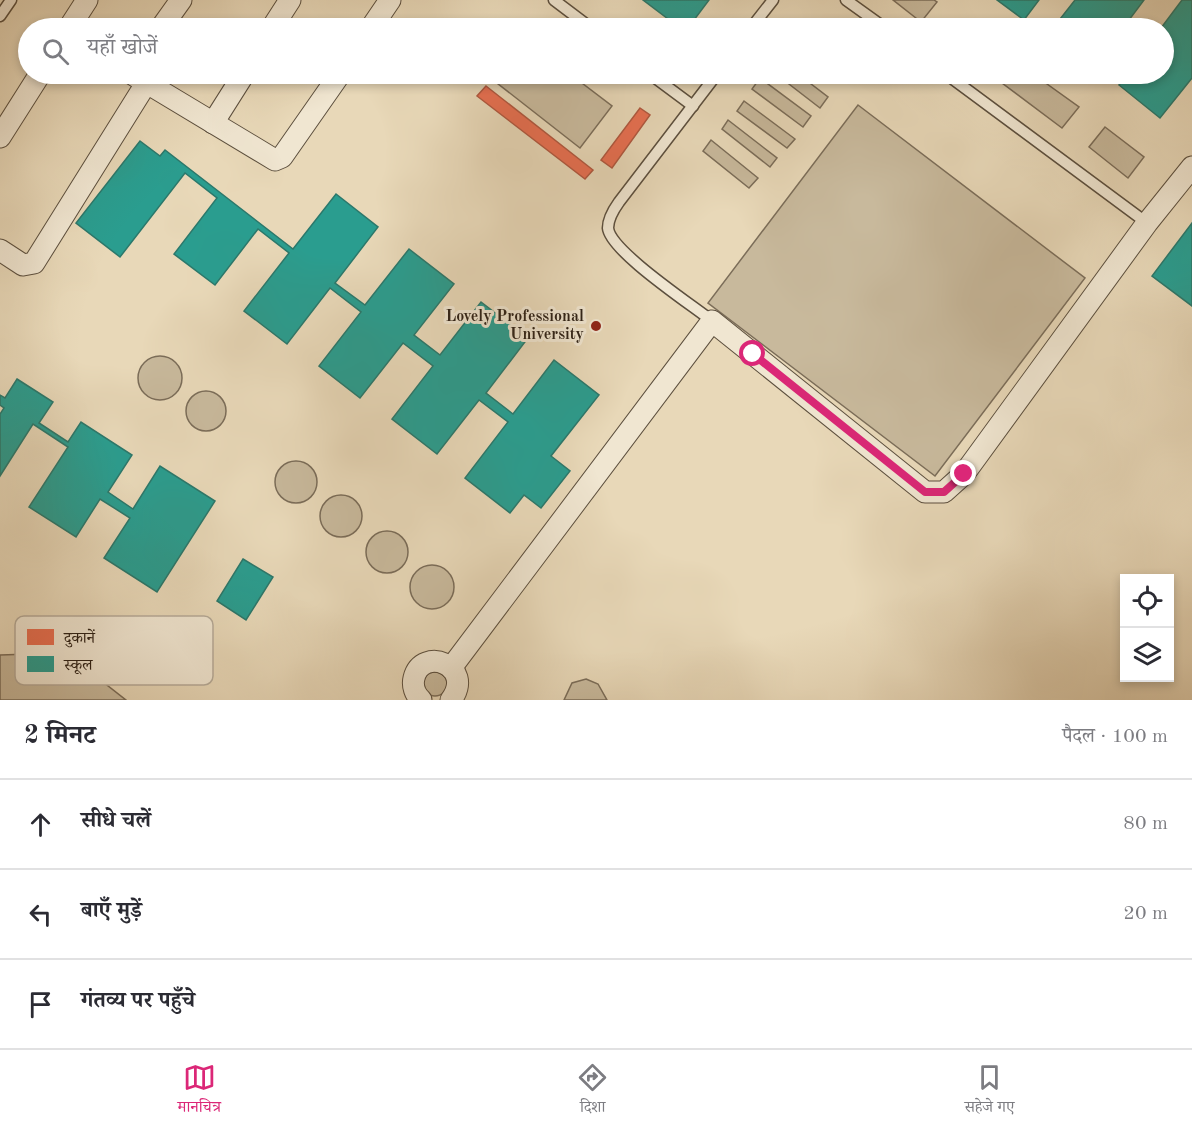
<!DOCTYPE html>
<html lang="hi">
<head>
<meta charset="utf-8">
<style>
  :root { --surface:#fff; --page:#f2f2f3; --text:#2b2b33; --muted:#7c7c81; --line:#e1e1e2; --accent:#db2777 }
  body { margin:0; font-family:"Old Standard TT","Noto Serif Devanagari",serif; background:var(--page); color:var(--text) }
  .controls { position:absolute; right:18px; bottom:18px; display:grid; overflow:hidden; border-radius:0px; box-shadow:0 3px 9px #0003 }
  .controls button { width:54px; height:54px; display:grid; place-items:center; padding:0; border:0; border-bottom:2px solid var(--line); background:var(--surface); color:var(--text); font:30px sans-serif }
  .stop { position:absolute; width:18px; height:18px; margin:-14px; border:4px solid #db2777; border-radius:50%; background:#fff }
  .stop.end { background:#db2777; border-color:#fff; box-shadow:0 2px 6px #0008 }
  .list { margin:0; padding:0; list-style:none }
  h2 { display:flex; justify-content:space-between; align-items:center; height:78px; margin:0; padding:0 24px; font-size:26px }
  h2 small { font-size:20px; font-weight:400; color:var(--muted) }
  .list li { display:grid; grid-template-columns:39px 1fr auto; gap:18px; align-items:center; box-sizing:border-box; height:90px; padding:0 24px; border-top:2px solid var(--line) }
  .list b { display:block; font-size:22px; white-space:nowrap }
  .list em { font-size:20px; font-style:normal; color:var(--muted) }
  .icon { flex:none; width:33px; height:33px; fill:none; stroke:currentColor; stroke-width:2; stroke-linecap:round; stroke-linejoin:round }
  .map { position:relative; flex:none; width:1192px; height:700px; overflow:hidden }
  .search { position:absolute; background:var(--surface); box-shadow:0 3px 9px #0003; left:18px; right:18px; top:18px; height:66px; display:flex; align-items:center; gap:15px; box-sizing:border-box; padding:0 21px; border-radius:33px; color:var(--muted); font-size:22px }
  .sheet { height:348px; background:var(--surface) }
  nav { display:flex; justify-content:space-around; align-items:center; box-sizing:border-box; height:84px; border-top:2px solid var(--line); background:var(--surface); font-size:16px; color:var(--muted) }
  nav a { display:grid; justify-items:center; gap:3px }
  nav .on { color:var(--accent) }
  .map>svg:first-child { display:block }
  .green { fill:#c8b99c; stroke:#7b6d59; stroke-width:1.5 }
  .shops { fill:#e76f51; stroke:#b0583f; stroke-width:1.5 }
  .schools { fill:#2a9d8f; stroke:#2b786b; stroke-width:1.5 }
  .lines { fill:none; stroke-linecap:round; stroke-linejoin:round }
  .lane-casing { stroke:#5c4f3e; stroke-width:13 }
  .street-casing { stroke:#5c4f3e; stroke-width:23 }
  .lane { stroke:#f0e6d1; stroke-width:10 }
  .street { stroke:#f0e6d1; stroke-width:21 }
  .route { stroke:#db2777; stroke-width:8 }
  .poi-dot { fill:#8f2418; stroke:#f0e6d1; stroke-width:2 }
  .labels { text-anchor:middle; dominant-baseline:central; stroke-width:6; stroke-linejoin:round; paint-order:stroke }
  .poi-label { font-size:16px; font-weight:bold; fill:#2e2116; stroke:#f0e6d1; text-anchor:end }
  .key { fill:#f0e6d1; stroke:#b6ab99; stroke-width:1.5 }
  .key-label { font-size:16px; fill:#2e2116 }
</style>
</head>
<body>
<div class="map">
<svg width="1192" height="700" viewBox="0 0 1192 700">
  <rect width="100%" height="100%" fill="#e8d8b8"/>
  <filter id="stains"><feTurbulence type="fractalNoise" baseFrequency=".00333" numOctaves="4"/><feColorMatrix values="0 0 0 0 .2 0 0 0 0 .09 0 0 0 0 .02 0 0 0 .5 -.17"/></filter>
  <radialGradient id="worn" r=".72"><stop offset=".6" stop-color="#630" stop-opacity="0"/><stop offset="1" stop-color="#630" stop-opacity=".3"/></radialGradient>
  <g class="green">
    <path d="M893,0H934L937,2L921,22Z"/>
    <path d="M504,74H570L612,106L580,148L497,83Z"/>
    <path d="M776,74H798L828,97L820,108Z"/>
    <path d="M990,74H1033L1079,107L1062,128Z"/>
    <path d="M760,78L811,116L803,127L752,89Z"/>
    <path d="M744,101L795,139L787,148L737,111Z"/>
    <path d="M858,105L1085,278L935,476L708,303Z"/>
    <path d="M728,120L777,158L770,167L722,129Z"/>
    <path d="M1105,127L1144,157L1128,178L1089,147Z"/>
    <path d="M711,140L758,178L749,188L703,151Z"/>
    <circle cx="160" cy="378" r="22"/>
    <circle cx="206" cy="411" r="20"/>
    <circle cx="296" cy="482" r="21"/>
    <circle cx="341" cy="516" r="21"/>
    <circle cx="387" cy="552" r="21"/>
    <circle cx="432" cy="587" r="22"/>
    <path d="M31,654L94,675L126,700H0V655Z"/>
    <circle cx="435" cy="684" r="12"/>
    <path d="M586,679L598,684L607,700H564L572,683Z"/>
  </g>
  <g class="shops">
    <path d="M486,86L593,170L585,179L477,96Z"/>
    <path d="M640,108L650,115L612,168L601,160Z"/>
  </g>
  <g class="schools">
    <path d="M643,0H709L688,28H680Z"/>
    <path d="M997,0H1039L1024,20Z"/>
    <path d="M1075,0H1144L1123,28H1053Z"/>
    <path d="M1182,0H1192V78L1160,118L1119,85L1128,74H1164V28H1161Z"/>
    <path d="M140,141L160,156L165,150L293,249L336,194L378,227L335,283L365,305L409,249L454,284L414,335L440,355L481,302L528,338L486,393L513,414L554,360L599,395L551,456L570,471L541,508L524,495L510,513L465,478L508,422L479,400L437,454L392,419L433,366L403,343L360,398L319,366L361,312L330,288L287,344L244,311L289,253L258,229L215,285L174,254L217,198L185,173L120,257L76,223Z"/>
    <path d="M1192,223V306L1152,276Z"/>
    <path d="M17,379L53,402L39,423L68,442L81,422L132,455L108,492L133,509L160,466L215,501L157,592L104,558L130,518L100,499L76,537L29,507L68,447L33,424L0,476V414L4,408L0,405V395L5,398Z"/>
    <path d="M243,559L273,577L246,620L217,601Z"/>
  </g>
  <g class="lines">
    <g class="lane-casing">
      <g id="lane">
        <path d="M554,0L591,28"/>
        <path d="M846,0L885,28"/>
        <path d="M0,16L11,0"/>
        <path d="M751,28L773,0"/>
        <path d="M650,74L693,106"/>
        <path d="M946,74L1147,223"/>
        <path d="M712,321C692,305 610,251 608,228C608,218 614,209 619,202L717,74"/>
      </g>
    </g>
    <g class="street-casing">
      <g id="street">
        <path d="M69,28L87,0"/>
        <path d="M161,28L181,0"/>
        <path d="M272,28L290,0"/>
        <path d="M371,28L390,0"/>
        <path d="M132,74L275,160L282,157L340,74"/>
        <path d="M213,123L244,74"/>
        <path d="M0,137L40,74"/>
        <path d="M0,250L23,265L34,263L147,82"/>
        <path d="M451,668L712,321L925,492H944L964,474L1147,223L1192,167"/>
        <path d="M421,700C415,694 412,686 414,678C422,645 476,666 451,700"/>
      </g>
    </g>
    <use href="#lane" class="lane"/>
    <use href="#street" class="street"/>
  </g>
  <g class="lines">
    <path class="route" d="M753,354L925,492H944L964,474"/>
  </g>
  <circle class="poi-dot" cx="596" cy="326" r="6"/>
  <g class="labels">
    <g class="poi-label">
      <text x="584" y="317">Lovely Professional<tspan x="584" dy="18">University</tspan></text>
    </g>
  </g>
  <rect x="15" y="616" width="198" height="69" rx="9" class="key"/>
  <rect x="27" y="629" width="27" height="16" fill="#e76f51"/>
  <rect x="27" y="656" width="27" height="16" fill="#2a9d8f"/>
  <g class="key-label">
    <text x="64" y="643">दुकानें</text>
    <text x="64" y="670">स्कूल</text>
  </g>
  <rect width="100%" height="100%" filter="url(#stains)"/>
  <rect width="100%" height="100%" fill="url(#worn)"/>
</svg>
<div class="controls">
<button><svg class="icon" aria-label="locate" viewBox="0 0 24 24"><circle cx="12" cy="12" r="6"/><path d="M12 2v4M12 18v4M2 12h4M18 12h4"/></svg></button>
<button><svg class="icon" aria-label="layers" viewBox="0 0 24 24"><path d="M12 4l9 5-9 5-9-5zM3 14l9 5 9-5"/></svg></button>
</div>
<div class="stop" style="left:753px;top:354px"></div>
<div class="stop end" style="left:964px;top:474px"></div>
<div class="search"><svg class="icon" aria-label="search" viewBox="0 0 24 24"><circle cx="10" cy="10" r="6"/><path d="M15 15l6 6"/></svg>यहाँ खोजें</div>
</div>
<section class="sheet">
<h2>2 मिनट<small>पैदल · 100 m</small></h2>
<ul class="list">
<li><svg class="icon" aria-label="ahead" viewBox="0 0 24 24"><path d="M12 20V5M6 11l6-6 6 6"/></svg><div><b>सीधे चलें</b></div><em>80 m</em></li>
<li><svg class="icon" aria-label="left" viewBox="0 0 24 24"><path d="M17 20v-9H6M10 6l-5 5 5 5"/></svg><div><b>बाएँ मुड़ें</b></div><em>20 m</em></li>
<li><svg class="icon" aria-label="arrive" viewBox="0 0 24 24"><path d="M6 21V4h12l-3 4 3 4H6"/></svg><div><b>गंतव्य पर पहुँचे</b></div></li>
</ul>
</section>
<nav>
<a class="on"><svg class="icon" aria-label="map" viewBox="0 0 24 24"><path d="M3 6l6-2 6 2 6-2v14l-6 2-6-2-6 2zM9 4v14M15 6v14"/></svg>मानचित्र</a>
<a><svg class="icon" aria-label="directions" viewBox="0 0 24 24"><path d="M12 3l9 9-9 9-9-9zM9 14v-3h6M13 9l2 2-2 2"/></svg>दिशा</a>
<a><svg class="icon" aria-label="saved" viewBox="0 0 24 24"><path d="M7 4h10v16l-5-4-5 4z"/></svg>सहेजे गए</a>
</nav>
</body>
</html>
